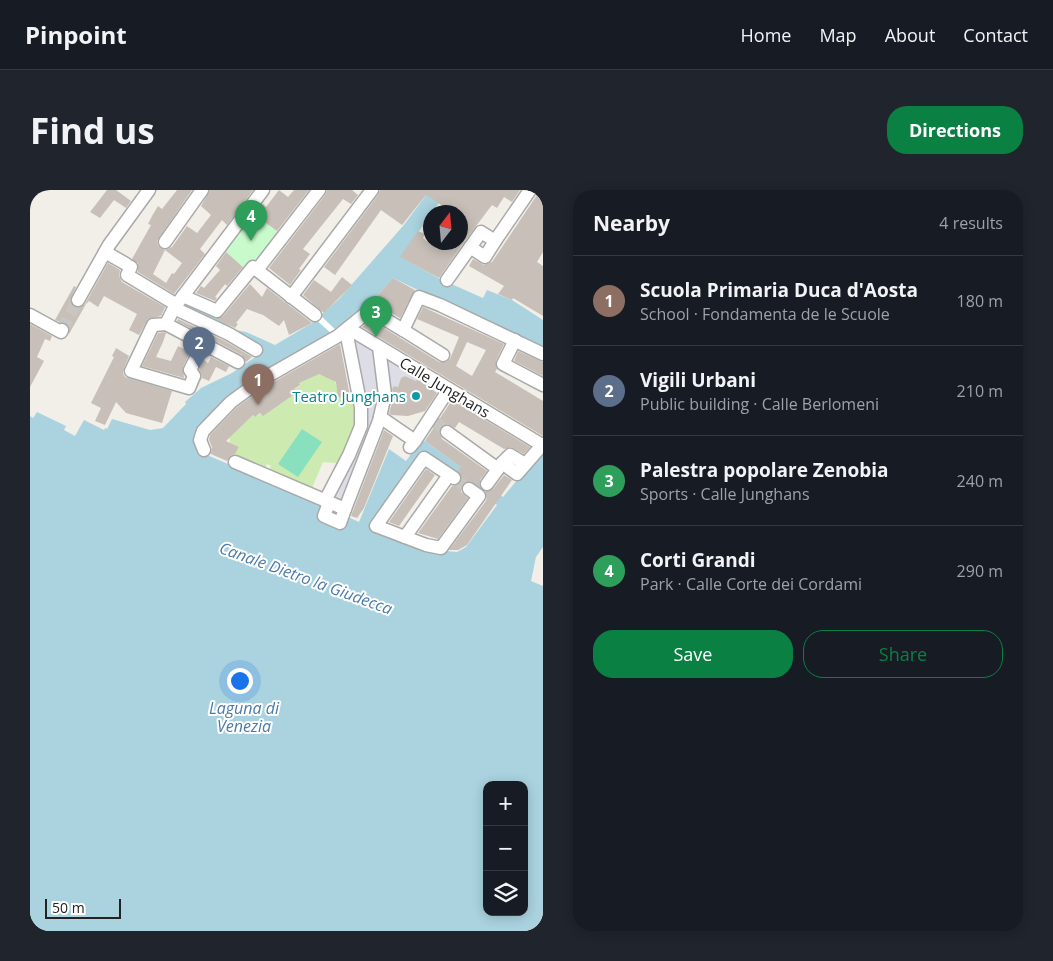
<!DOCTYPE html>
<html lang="en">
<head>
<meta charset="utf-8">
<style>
  :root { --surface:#171b24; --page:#20242c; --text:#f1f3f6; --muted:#9ea1a6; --line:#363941; --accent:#0b8043 }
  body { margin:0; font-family:"Open Sans",sans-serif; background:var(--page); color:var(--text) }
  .controls { position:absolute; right:15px; bottom:15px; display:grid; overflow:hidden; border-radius:10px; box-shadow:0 2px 12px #0003 }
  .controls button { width:45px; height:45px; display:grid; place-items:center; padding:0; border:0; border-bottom:1px solid var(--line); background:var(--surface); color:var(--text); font:25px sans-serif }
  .compass { position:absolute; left:393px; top:15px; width:45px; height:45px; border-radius:50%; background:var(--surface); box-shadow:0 2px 12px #0003; rotate:16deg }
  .scale { position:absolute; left:15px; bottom:12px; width:76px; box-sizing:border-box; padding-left:5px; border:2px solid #222; border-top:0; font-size:14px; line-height:18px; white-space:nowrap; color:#222; -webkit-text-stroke:4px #fff; paint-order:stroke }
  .you { position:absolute; left:209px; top:490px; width:18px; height:18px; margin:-12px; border:4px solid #fff; border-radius:50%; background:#1a73e8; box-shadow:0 0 0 8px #1a73e833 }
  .badge { display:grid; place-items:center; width:32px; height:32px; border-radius:50%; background:var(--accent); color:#fff; font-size:16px; font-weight:700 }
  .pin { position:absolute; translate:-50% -41px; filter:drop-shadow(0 1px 2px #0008) }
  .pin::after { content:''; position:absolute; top:26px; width:18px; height:15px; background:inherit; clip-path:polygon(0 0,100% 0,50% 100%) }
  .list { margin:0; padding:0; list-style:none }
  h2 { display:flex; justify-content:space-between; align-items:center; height:65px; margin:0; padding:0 20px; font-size:21px }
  h2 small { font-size:16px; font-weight:400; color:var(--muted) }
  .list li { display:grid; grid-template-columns:32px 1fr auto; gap:15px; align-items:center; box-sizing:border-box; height:90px; padding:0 20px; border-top:1px solid var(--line) }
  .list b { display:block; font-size:19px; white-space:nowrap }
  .list p { margin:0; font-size:16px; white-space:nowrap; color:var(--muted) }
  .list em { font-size:16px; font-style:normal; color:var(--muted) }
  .actions { display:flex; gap:10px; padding:15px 20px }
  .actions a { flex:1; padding:11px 0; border:1px solid var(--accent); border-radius:20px; text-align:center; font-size:18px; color:var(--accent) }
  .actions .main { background:var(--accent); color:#fff }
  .icon { flex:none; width:28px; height:28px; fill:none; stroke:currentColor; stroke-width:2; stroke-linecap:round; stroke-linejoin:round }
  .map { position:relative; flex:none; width:513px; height:741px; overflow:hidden; border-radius:20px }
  header { display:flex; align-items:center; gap:30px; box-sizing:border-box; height:70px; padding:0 25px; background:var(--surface); border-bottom:1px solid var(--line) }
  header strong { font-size:24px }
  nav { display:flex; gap:28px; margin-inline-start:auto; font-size:18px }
  .intro { display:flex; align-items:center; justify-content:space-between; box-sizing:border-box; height:120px; padding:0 30px }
  h1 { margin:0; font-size:35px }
  .button { padding:12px 22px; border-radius:20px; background:var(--accent); color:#fff; font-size:18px; font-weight:700 }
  main { display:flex; gap:30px; padding:0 30px }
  aside { flex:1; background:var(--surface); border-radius:20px; box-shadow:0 2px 12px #0003 }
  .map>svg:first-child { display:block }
  .grass { fill:#cdebb0 }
  .park { fill:#c8facc }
  .pitch { fill:#88e0be }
  .plaza { fill:#dddde8 }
  .water { fill:#aad3df; fill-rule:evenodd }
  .pier { fill:#fff }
  .building { fill:#c7bfb8; fill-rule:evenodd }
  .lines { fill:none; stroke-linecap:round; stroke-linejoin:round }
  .minor-tunnel { stroke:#c8c6c1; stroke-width:12; stroke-dasharray:12 6; stroke-linecap:butt }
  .minor-casing { stroke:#a9a9a9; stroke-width:15 }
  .minor { stroke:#fff; stroke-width:12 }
  .culture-dot { fill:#0f9aa8; stroke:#fff; stroke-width:2 }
  .labels { text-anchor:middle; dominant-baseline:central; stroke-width:4; stroke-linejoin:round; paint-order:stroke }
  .street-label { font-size:15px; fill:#222; stroke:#fff }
  .culture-label { font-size:15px; fill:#0d838f; stroke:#fff; text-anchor:end }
  .water-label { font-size:16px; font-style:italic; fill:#4a7aab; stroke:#fff }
</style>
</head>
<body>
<header>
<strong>Pinpoint</strong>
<nav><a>Home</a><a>Map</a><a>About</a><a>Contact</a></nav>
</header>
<div class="intro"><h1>Find us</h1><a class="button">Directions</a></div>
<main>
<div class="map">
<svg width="513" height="741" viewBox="0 0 513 741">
  <rect width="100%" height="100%" fill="#f2efe9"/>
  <path class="grass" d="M286,183C304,189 307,188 309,208L326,205L329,223L311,277L305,273L293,272L282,298L239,280L241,276L237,274L235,279L204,266L209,257L200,253L199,247L223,225L225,227L266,203L264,199L270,196L269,193L285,185Z"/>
  <path class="park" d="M221,22L250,43L216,79L193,60Z"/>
  <path class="pitch" d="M272,239L292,252L268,287L248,274Z"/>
  <path class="plaza" d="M326,136L395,177L386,191L375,186L371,188L368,197L364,196L360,205L364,207L314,337L290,316L328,239L317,154L311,151Z"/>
  <path class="water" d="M400,0H418L371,67L410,89L453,108L457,100L482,110L513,130V160L363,88C346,108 330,126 309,141L218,189L195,209L171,237L177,265L287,312V315L294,317L290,327H318L329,332L359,259L376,271L392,249L473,307L513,259V357L506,367L501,391L513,396V741H0V226L3,228L7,222L36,236L34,240L45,246L54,230L74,240L75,238L77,239L82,229L120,240L133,238L156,214L155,212L171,198L202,183L231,163L150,119L155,112L188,127L205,140L216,142L245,155L282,133L309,109L373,36ZM394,264L467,315L436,357L427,362L416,361L341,337ZM457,595H494V722H457Z"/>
  <path class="pier" d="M288,123L309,143L304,146L283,127Z"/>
  <g class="building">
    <path d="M77,0H86L101,11L96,18L84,10L70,28L60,22Z"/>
    <path d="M147,0H162L127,51L128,56L135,60L123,84L136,93L142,83L144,84L152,73L135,60L142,57L157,36L167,43L181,25L171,16L180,0H223L197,35L192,30L170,59L175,64L144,104L108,82V73L102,69L121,35L118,34L122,26L128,16L132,19Z"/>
    <path d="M249,0L258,7L264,0H279L247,41L225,25L233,14L236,17Z"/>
    <path d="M297,0H322L328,5L321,14L313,9L273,59L280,64L269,79L271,80L260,95L239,78L295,5Z"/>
    <path d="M350,0H490L482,12L474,7L467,18L462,15L434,52L409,88L370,67L388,41L395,44L393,48L407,59L412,52H430V22H422L396,5L372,35L351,20L305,85L294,77L348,5Z"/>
    <path d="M508,0H513V62L507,72L513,76V126L483,108L482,110L468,104L474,96L439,76L443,69L454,75L462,72L507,5Z"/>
    <path d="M196,62L213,77L197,96L195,94L185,107L187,108L185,111L166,103L171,96L174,98L190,80L186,76Z"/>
    <path d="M78,73L90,80L89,86L92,92L135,117L131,126L118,129L109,145L99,140L107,124L74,106L68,117L59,111L56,114L39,144L38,135L25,130L44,96L46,97L40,111L44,117L49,118L55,114Z"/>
    <path d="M312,87L322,95L294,123L273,105L284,90L301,102Z"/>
    <path d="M363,88L385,100L370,128L342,112Z"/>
    <path d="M220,94L232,107L237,98L282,133L259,145L254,130L249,136L233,125L217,119L206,133L208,134L205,138L186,129L193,126Z"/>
    <path d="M393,117L474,154L466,171L467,179L465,182L513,211V246L332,137L341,130L409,172H416L420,169L429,147L387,129ZM437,152L456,160L442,186L426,176Z"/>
    <path d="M148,129L195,151L222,167L216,172L212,165L147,131Z"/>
    <path d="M0,134L22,146L20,151L15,149L7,167L14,171L0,197Z"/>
    <path d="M134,142L136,143L133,152L126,167L141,171L148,156L160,162L153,177L154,188L112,176L128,143Z"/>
    <path d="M310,154L320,206L308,208L306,192L289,184L269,193L270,195L264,199L266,203L233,226L230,223L225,227L223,225L196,251L209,257L205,264L200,266L197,271L181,264L182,257L179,250L180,245L206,218L235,197Z"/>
    <path d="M86,158L99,166L94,178L93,183L95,187L142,201L132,233L96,223L86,212L75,235L65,231L71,218L61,213L84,167L82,166Z"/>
    <path d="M488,161L513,172V186L484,171Z"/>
    <path d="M181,167L199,176L196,182L186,177L179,191L172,188L170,192L172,186L169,179L174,170L178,173Z"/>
    <path d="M375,186L386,191L387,189L407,203L395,221L378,226L361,225L359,223L364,207L362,199L364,196L368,197L371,188Z"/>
    <path d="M422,210L500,257L494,264L481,257L474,259L429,232L425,238L417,234L411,237L409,242L412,249L457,281L450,290L449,296L440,291L433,294L431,302L438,308L408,349L388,343L422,296L427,295L431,292V285L428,281L431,277L395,251Z"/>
    <path d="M354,240L363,246L334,318L327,328L321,326Z"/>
    <path d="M396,279L405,285L369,336L359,332Z"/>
    <path d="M474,285L482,290L437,355L428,360H419L456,311L457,306L456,302L463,299Z"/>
  </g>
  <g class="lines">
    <g class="minor-tunnel">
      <path d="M32,140L48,110"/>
      <path d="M404,231L417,242"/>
      <path d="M424,288L439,299"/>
    </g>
    <g class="minor-casing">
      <g id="minor">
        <path d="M465,51L500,0"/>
        <path d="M135,52L172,0"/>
        <path d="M75,62L96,74"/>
        <path d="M99,76L101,77L97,85L147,115"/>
        <path d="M227,80L289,0"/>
        <path d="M417,90L451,42L465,51L455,67L440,57"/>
        <path d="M153,106L187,121L223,77L285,125"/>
        <path d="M261,107L342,0"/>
        <path d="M48,110L79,55L119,0"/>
        <path d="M144,118L199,144L226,160"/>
        <path d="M0,125L31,142L32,140"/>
        <path d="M136,134L208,172"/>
        <path d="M318,138L512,255"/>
        <path d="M373,140L413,165"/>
        <path d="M485,150L473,174L513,195"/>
        <path d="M173,154L160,180L164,186L159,198L101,181L123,135L136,134L144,118L233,0"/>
        <path d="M350,227L385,251L380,257"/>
        <path d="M417,242L468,279L472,273L487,284L513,254"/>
        <path d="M385,251L419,199"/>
        <path d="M174,260L170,250L173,241L201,212L231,190L308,146L340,120L373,140L389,107L410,115L513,164"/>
        <path d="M205,272L315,319L349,231L355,205L349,157"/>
        <path d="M472,273L480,265L495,274"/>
        <path d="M424,288L394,268L346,336L396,355L411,358L449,306L439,299"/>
        <path d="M457,294L468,279"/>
        <path d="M295,311L319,265L331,236V217L318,151V138"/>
        <path d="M299,313L294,326L310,333L315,319"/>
        <path d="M375,347L419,285"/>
      </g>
    </g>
    <use href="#minor" class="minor"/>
  </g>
  <circle class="culture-dot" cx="386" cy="206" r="5"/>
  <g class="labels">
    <g class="street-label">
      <text transform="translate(415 197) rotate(31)">Calle Junghans</text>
    </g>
    <g class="culture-label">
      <text x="376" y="206">Teatro Junghans</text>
    </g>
    <g class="water-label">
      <text transform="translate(276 388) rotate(20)">Canale Dietro la Giudecca</text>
      <text x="214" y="518">Laguna di<tspan x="214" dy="18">Venezia</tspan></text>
    </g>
  </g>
</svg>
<div class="controls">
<button>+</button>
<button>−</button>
<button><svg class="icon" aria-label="layers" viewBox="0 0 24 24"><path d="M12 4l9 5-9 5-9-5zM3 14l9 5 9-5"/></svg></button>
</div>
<svg class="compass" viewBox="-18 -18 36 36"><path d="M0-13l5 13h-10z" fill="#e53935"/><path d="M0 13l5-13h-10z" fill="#9ea1a6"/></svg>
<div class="scale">50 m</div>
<div class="you"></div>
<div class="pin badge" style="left:228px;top:215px;background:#8d6e63">1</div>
<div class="pin badge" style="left:169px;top:178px;background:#5c6f8a">2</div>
<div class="pin badge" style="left:346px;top:147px;background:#2e9e5b">3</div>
<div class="pin badge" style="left:221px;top:51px;background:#2e9e5b">4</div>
</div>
<aside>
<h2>Nearby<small>4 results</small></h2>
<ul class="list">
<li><span class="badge" style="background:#8d6e63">1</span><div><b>Scuola Primaria Duca d'Aosta</b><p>School · Fondamenta de le Scuole</p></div><em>180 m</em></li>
<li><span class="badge" style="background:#5c6f8a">2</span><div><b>Vigili Urbani</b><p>Public building · Calle Berlomeni</p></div><em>210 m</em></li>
<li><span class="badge" style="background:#2e9e5b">3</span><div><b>Palestra popolare Zenobia</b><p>Sports · Calle Junghans</p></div><em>240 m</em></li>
<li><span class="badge" style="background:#2e9e5b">4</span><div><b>Corti Grandi</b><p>Park · Calle Corte dei Cordami</p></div><em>290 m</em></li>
</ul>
<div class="actions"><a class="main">Save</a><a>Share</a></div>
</aside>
</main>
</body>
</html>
